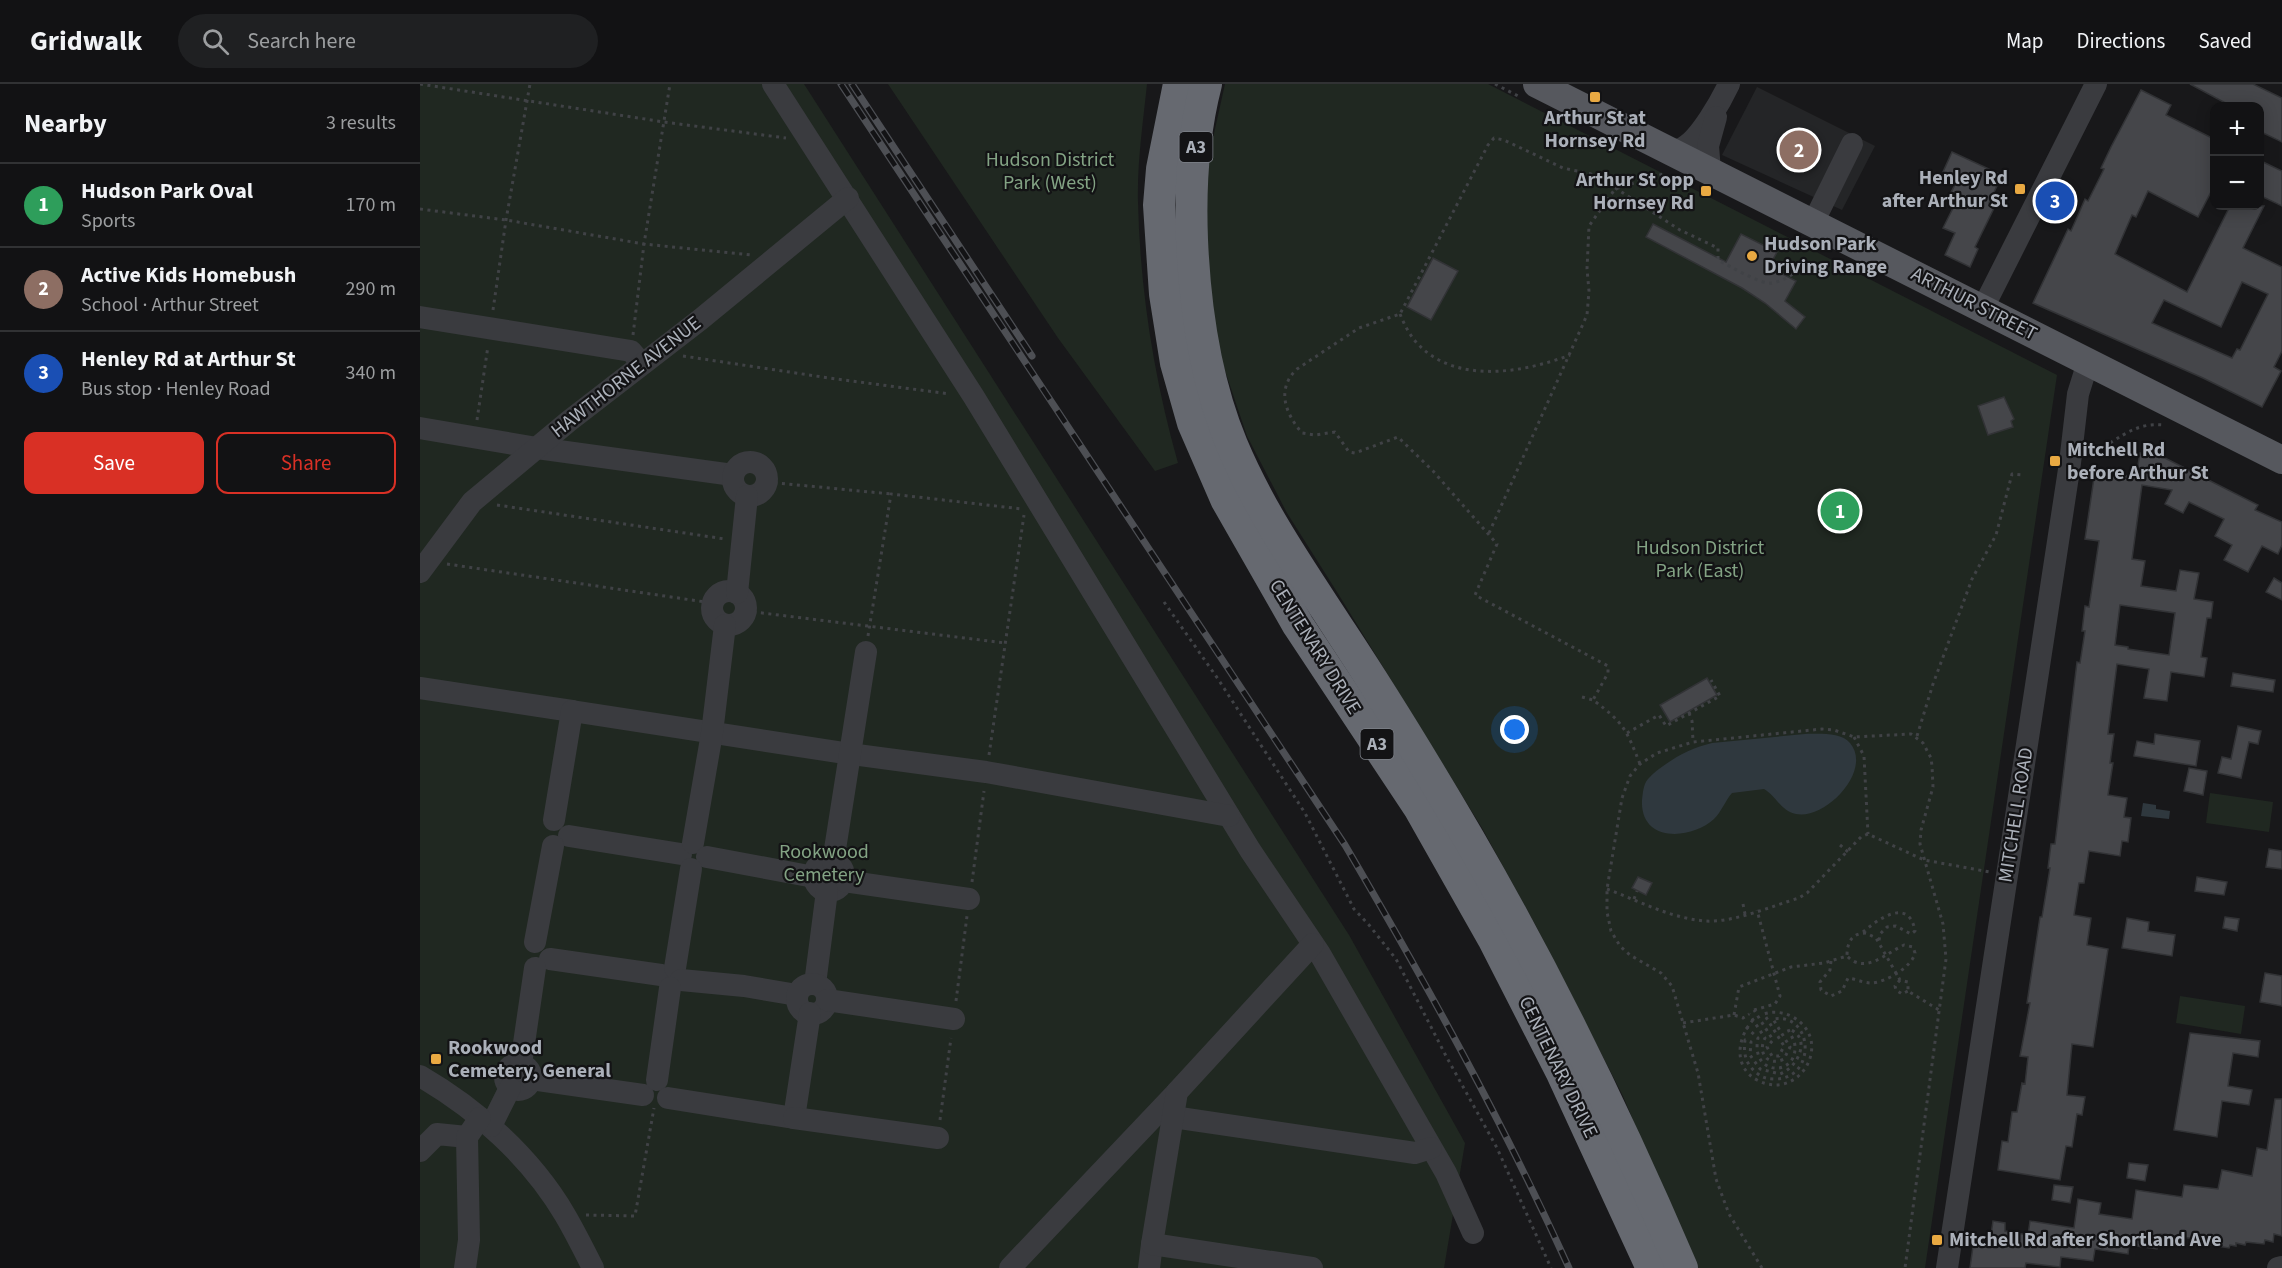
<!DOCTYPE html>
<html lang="en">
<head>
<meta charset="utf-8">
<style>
  :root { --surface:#121214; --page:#1f2022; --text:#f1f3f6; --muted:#9c9ea0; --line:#313234; --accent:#d93025 }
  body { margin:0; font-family:"Source Sans 3",sans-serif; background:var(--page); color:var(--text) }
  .controls { position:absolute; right:18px; top:18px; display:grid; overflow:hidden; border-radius:12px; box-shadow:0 3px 15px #0003 }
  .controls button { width:54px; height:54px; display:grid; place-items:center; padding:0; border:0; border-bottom:2px solid var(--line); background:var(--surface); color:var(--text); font:30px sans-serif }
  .you { position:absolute; left:1095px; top:646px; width:21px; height:21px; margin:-15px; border:4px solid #fff; border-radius:50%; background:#1a73e8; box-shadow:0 0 0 9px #1a73e833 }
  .badge { display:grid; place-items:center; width:39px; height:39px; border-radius:50%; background:var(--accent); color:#fff; font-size:20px; font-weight:700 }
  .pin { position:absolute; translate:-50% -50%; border:3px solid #fff; box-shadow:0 2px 6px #0006 }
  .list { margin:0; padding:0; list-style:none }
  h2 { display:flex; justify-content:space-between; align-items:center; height:78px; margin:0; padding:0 24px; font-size:26px }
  h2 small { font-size:20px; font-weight:400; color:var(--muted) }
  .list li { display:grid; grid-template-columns:39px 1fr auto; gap:18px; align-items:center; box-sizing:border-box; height:84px; padding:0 24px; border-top:2px solid var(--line) }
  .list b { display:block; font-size:22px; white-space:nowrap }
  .list p { margin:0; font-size:20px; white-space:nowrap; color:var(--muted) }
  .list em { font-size:20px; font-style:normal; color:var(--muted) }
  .actions { display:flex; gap:12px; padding:18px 24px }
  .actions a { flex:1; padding:14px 0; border:2px solid var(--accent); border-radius:12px; text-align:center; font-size:21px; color:var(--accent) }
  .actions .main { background:var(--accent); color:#fff }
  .icon { flex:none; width:33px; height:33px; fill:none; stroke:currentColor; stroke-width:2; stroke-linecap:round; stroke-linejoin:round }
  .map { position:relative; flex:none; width:1862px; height:1184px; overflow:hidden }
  header { display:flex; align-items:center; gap:36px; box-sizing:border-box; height:84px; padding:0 30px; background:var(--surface); border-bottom:2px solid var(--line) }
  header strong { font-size:28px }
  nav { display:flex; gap:33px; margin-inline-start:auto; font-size:21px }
  .search { width:420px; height:54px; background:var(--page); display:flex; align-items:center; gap:15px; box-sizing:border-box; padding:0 21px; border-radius:33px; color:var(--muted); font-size:22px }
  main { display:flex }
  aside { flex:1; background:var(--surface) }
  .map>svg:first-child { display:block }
  .built { fill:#242527 }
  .green { fill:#202821 }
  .water { fill:#2f383e }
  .building { fill:#45464a; stroke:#323336; stroke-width:1.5; fill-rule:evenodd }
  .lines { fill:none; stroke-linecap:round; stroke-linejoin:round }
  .path { stroke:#404246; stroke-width:3; stroke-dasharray:3 4.5; stroke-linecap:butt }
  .minor { stroke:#3a3b3f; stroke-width:22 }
  .major { stroke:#56585e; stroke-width:28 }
  .highway { stroke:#666970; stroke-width:32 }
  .rail-casing { stroke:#4d4f54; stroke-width:7 }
  .rail { stroke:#131315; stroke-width:4.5; stroke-dasharray:14; stroke-linecap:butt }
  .poi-dot { fill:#e9a942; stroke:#131315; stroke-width:2 }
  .labels { text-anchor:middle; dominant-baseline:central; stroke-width:4.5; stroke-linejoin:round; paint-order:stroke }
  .shield { fill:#131315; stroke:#7d8188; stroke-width:1.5 }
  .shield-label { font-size:18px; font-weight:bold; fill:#abb0b9 }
  .poi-label { font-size:20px; font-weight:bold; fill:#abb0b9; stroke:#131315; text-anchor:start }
  .park-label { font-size:20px; fill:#83a384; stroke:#131315 }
  .street-label { font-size:20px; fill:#abb0b9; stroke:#131315 }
</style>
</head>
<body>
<header>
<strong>Gridwalk</strong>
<div class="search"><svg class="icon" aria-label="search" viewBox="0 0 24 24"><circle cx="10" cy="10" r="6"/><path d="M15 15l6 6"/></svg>Search here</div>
<nav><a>Map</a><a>Directions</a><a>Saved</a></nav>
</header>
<main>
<aside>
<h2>Nearby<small>3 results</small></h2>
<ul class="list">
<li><span class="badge" style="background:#2e9e5b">1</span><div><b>Hudson Park Oval</b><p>Sports</p></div><em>170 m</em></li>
<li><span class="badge" style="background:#8d6e63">2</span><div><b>Active Kids Homebush</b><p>School · Arthur Street</p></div><em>290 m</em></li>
<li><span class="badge" style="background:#1a4fb4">3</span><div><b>Henley Rd at Arthur St</b><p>Bus stop · Henley Road</p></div><em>340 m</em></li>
</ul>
<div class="actions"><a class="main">Save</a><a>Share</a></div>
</aside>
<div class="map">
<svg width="1862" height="1184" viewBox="0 0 1862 1184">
  <rect width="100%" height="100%" fill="#18181a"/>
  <path class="built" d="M1337,3L1455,62L1422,126L1302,71Z"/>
  <g class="green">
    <path d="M0,0H384L929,851L1045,1059L1024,1184H0Z"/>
    <path d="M468,0H727C723,39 717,79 718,118C720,206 734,294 758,379L735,387L638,254Z"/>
    <path d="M805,0H1068L1637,291L1505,1184H1275L1203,1012L1117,844L1062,744L917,508L867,429L827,352L796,260L789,218L785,108L793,54Z"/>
    <path d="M1790,709L1853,718L1849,748L1786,739Z"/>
    <path d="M1760,912L1825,922L1821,950L1756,939Z"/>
  </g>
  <g class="water">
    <path d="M1385,650C1398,650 1421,648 1430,659C1453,686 1406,736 1376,730C1361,727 1356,712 1344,705L1312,709C1305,717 1302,727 1294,735C1271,756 1220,759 1222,716C1223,709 1223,701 1228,695C1233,689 1240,684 1246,680C1260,670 1275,663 1292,659Z"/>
    <path d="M1723,719L1736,721V725L1750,727L1749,735L1721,732Z"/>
  </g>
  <g class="building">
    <path d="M1770,0H1833L1862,14V58L1839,47V22H1811Z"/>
    <path d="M1721,6L1751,21L1746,31L1794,55V102L1778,133L1728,107L1716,133L1712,131L1695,170L1767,208L1810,122H1844L1823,164L1862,183V267L1854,283L1861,287L1842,323L1783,294L1613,219L1648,145L1651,147L1665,115L1668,117L1684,85L1681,84L1691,63ZM1822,198L1848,210L1820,266L1817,265L1812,274L1732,239L1744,216L1801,243Z"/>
    <path d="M1532,68L1582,91L1569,119L1575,122L1555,163L1558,165L1550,183L1525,171L1535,149L1523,144L1535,120L1527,116L1538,95L1523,88Z"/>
    <path d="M1839,76L1862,87V122L1839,111Z"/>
    <path d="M1233,140L1306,178L1321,150L1357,168L1349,183L1376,197L1365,217L1385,233L1376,245L1345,219L1322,204L1226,153Z"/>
    <path d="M1013,174L1038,187L1011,236L987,223Z"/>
    <path d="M1584,313L1594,335L1591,337L1593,343L1568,351L1558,322Z"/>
    <path d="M1720,369L1743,373L1838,421L1835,426L1862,438V461L1858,470L1842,462L1828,488L1804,476L1812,461L1795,452L1804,435L1769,418L1763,429L1745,420L1752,406L1722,401L1712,475L1725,477L1721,502L1756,507L1760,486L1779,489L1774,515L1793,518L1791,534H1787L1781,573L1787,574L1784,593L1751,588L1747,617L1724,614L1729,585L1697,580L1688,650H1694L1690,679H1693L1688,711L1707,714L1704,733L1711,734L1708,758L1702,757L1700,772L1669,767L1664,799H1659L1654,831L1671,834L1667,861L1688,865L1673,963L1652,960L1647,1011L1665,1013L1662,1031L1657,1030L1652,1063L1646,1062L1640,1096L1578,1086L1582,1057L1588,1058L1592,1028H1597L1602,999L1605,1000L1608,973L1600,972L1610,919H1607L1620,833H1622L1630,784H1628L1631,760H1635L1657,578L1660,579L1665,547H1662L1665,522L1669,523L1679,457L1665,455L1675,387L1716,393ZM1700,521L1755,529L1749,571L1708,565V563L1695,561Z"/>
    <path d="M1854,494L1862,499V516L1846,508Z"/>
    <path d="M1813,589L1855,596L1853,608L1811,602Z"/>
    <path d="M1287,594L1297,611L1250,638L1240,621Z"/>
    <path d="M1818,642L1841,647L1838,660L1829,658L1821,694L1798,689L1802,673L1811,675Z"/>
    <path d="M1735,650L1780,657L1776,682L1714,672L1717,657L1734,660Z"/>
    <path d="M1769,684L1787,687L1783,711L1764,707Z"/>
    <path d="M1849,765L1862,767V785L1846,783Z"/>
    <path d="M1218,793L1232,799L1226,811L1212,804Z"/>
    <path d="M1777,793L1807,798L1804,811L1775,807Z"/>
    <path d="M1805,833L1819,835L1817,847L1803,844Z"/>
    <path d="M1707,834L1729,838L1728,847L1755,851L1752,872L1702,864Z"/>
    <path d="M1845,889L1862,892V922L1840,918Z"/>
    <path d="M1770,949L1840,957L1838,973L1813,969L1808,1002L1832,1006L1829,1021L1802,1017L1797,1053L1754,1046Z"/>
    <path d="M1855,1015H1862V1152L1854,1150L1853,1158L1845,1156L1844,1160L1826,1158L1825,1161L1816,1159V1162L1810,1161L1809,1164L1790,1161L1791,1157L1740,1150L1737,1165L1709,1161L1708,1170L1675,1165L1673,1177L1641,1173L1640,1183L1606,1179L1605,1184H1550L1554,1155L1570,1158L1573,1137L1585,1139V1147L1608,1151L1610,1137L1654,1144L1658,1115L1681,1119L1679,1130L1712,1135L1716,1106L1762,1113L1764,1101L1798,1105L1802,1086L1832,1092L1837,1064L1847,1066Z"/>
    <path d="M1709,1079L1728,1081L1725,1097L1707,1094Z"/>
    <path d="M1634,1101L1653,1103L1650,1119L1632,1116Z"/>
  </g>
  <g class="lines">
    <g class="path">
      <path d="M0,0L244,38L366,54"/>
      <path d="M1075,0L1100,13"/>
      <path d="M0,125L86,136L224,160L331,171"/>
      <path d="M73,226L86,136L110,0"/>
      <path d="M980,230C984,240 989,250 996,258C1034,301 1103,289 1150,271"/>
      <path d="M213,251L224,160L250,0"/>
      <path d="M263,272L409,294L530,310"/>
      <path d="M57,336L68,262"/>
      <path d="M1690,359C1709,347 1721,339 1744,341"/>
      <path d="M347,398L471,410"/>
      <path d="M77,421L305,455"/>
      <path d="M1069,449L1167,231L1169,207L1167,185L1169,142L1195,105L1246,89"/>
      <path d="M27,480L292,519"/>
      <path d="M744,518L798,595L885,729L934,825L949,841L976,875L1026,972L1077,1064L1131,1184"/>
      <path d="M326,527L585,559"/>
      <path d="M448,552L471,410L602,425"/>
      <path d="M1162,613L1173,616"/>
      <path d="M1269,629L1272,637L1273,657"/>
      <path d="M1207,649L1239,631L1246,642L1300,612L1291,596"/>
      <path d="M1497,652L1513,600L1552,495L1576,451L1592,390L1603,391"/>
      <path d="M1434,653L1444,672L1448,750"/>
      <path d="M569,671L604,431"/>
      <path d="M1220,680C1206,645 1204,639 1173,616L1188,589V582L1055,511L1077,460L1013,387L978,353L935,369L929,368L915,348L895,351L882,349C865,329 856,305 877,285L939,244L980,230L1068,61L1074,54L1084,56L1143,84L1171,90L1180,94L1260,146L1298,164V176C1310,182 1341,201 1352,199C1364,197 1373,190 1383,183"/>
      <path d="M1420,761L1428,768"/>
      <path d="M552,798L564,707"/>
      <path d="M1187,805C1219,817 1250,834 1285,837C1313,839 1352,822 1379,814L1387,809L1441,753L1448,750L1504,776L1570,788"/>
      <path d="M1214,815L1217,807"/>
      <path d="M1323,820L1325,830"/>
      <path d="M1443,848C1457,836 1489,812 1495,847L1491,850L1476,842L1467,843L1460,850L1459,857"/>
      <path d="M1411,877L1410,886L1400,898L1401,906L1411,912L1422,907L1428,894C1436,895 1443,899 1452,899C1466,898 1492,883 1495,869L1493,863L1484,861C1466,869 1445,891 1427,872"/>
      <path d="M1480,896L1475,902L1476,906L1482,910L1488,907"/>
      <path d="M536,917L547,832"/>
      <path d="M1334,926L1355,920L1360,912L1337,826"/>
      <path d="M1314,931L1319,903L1371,883L1404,879L1427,872C1427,858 1432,849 1446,849L1456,854L1480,896L1488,898V907L1519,926"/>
      <path d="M1333,936C1317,954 1313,983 1337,996C1380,1019 1416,955 1371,932C1362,928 1353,927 1344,930L1364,962L1359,972H1352L1347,963L1353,956L1334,926"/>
      <path d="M1263,939L1314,931L1323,934L1329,930"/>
      <path d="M1326,943L1338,954C1330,992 1376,993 1375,963C1375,956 1370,951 1368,945C1392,952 1379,983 1360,990L1340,985L1330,971L1331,958L1325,956C1323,970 1326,981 1338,990C1343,994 1348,995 1355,995C1397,995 1394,928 1353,935L1370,963L1364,975C1348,983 1337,969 1345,954L1329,930"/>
      <path d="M520,1036L531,954"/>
      <path d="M166,1131L215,1132L234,1024"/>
      <path d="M1342,1184L1309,1130L1296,1095L1278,989L1252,902L1241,889L1210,871L1200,862L1191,847L1187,828V805L1202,714L1210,692L1220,680L1237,669L1273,658L1402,645L1414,646L1434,653L1491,650L1503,659L1511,674L1512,682L1513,703L1501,746L1500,760L1523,840L1526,875L1485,1184"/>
    </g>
    <g class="minor">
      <path d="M353,0L554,313L830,766L900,870L1026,1089L1053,1149"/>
      <path d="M1250,67C1254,66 1260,66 1264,63C1280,54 1301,17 1309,0"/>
      <path d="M1290,87L1288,62L1296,33"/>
      <path d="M1393,139L1432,60"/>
      <path d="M1563,224L1676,0"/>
      <path d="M0,233L211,267L222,280"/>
      <path d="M0,344L117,364L313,391"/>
      <circle cx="330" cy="395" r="17"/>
      <path d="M0,488L52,418L149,337L281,235L428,114"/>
      <circle cx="309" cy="524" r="17"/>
      <path d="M317,509L327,412"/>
      <path d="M0,604L152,627"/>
      <path d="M134,736L152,627L431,670L566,688L809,732"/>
      <path d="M149,752L261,770"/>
      <path d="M273,759L292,649L305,541"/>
      <path d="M287,773L394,793"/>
      <circle cx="409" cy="792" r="15"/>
      <path d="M413,778L446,568"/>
      <path d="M424,797L549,815"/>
      <path d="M115,858L133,762"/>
      <path d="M130,875L241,891"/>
      <path d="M255,884L271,785"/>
      <path d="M261,896L324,902L377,911"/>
      <path d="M395,900L407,807"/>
      <circle cx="392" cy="915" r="15"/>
      <path d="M407,916L534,935"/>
      <circle cx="98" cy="993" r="13"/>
      <path d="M101,980L115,884"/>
      <path d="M0,992C57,1025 111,1073 145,1131C155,1148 164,1166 173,1184"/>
      <path d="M111,995L223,1011"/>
      <path d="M237,996L250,904"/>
      <path d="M248,1014L374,1034L390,929"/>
      <path d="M753,1033L995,1069L1011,1064"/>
      <path d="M374,1034L518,1054"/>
      <path d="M71,1042L90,1004"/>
      <path d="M0,1067L17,1050L47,1053"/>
      <path d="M45,1184L49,1156L47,1053L60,1034"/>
      <path d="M590,1184L757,1008"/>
      <path d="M729,1184L732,1160"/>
      <path d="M892,1184L732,1160L757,1008L893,860"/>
      <path d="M1527,1184L1650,379L1658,310L1668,278"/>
      <path d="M1858,1184L1862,1183"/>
    </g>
    <path class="major" d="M1117,0L1862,376"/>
    <g class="highway">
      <path d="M759,0L742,85L739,121L745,210L756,279L773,339L806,415L878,541L1000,725L1073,854L1142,989L1232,1184"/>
      <path d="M786,0C773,50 770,105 772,156C775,226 785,296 812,361C840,428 882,488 921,548C966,616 1008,685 1049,755C1129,893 1199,1037 1262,1184"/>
    </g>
    <g class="rail-casing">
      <g id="rail">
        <path d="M421,0L925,761C1006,899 1083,1038 1149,1184"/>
        <path d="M432,0L612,272"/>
      </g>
    </g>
    <use href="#rail" class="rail"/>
  </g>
  <g class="poi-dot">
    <rect x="1169" y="7" width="12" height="12" rx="3"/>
    <rect x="1594" y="99" width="12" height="12" rx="3"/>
    <rect x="1280" y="101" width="12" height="12" rx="3"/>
    <circle cx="1332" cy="172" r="6"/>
    <rect x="1629" y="371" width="12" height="12" rx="3"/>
    <rect x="10" y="969" width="12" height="12" rx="3"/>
    <rect x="1511" y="1150" width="12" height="12" rx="3"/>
  </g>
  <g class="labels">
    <g class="shield">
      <rect x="759.5" y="48" width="33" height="30" rx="4.5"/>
      <rect x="940.5" y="645" width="33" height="30" rx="4.5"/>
    </g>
    <g class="shield-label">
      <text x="776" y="63">A3</text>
      <text x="957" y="660">A3</text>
    </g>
    <g class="poi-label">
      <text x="1175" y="34" text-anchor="middle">Arthur St at<tspan x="1175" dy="23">Hornsey Rd</tspan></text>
      <text x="1588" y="94" text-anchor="end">Henley Rd<tspan x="1588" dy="23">after Arthur St</tspan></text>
      <text x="1274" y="96" text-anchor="end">Arthur St opp<tspan x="1274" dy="23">Hornsey Rd</tspan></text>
      <text x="1344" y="160">Hudson Park<tspan x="1344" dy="23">Driving Range</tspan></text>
      <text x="1647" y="366">Mitchell Rd<tspan x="1647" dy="23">before Arthur St</tspan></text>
      <text x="28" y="964">Rookwood<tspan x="28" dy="23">Cemetery, General</tspan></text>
      <text x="1529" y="1156">Mitchell Rd after Shortland Ave</text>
    </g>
    <g class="park-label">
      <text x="630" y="76">Hudson District<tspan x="630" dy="23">Park (West)</tspan></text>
      <text x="1280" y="464">Hudson District<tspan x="1280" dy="23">Park (East)</tspan></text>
      <text x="404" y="768">Rookwood<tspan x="404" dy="23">Cemetery</tspan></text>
    </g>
    <g class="street-label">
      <text transform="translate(1554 220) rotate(27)">ARTHUR STREET</text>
      <text transform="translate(206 293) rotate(-38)">HAWTHORNE AVENUE</text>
      <text transform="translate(895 563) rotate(58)">CENTENARY DRIVE</text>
      <text transform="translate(1596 731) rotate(-81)">MITCHELL ROAD</text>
      <text transform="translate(1138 983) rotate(64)">CENTENARY DRIVE</text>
    </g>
  </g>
</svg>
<div class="controls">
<button>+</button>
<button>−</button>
</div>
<div class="you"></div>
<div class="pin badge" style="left:1420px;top:427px;background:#2e9e5b">1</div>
<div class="pin badge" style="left:1379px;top:66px;background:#8d6e63">2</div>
<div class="pin badge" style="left:1635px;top:117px;background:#1a4fb4">3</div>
</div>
</main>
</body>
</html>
